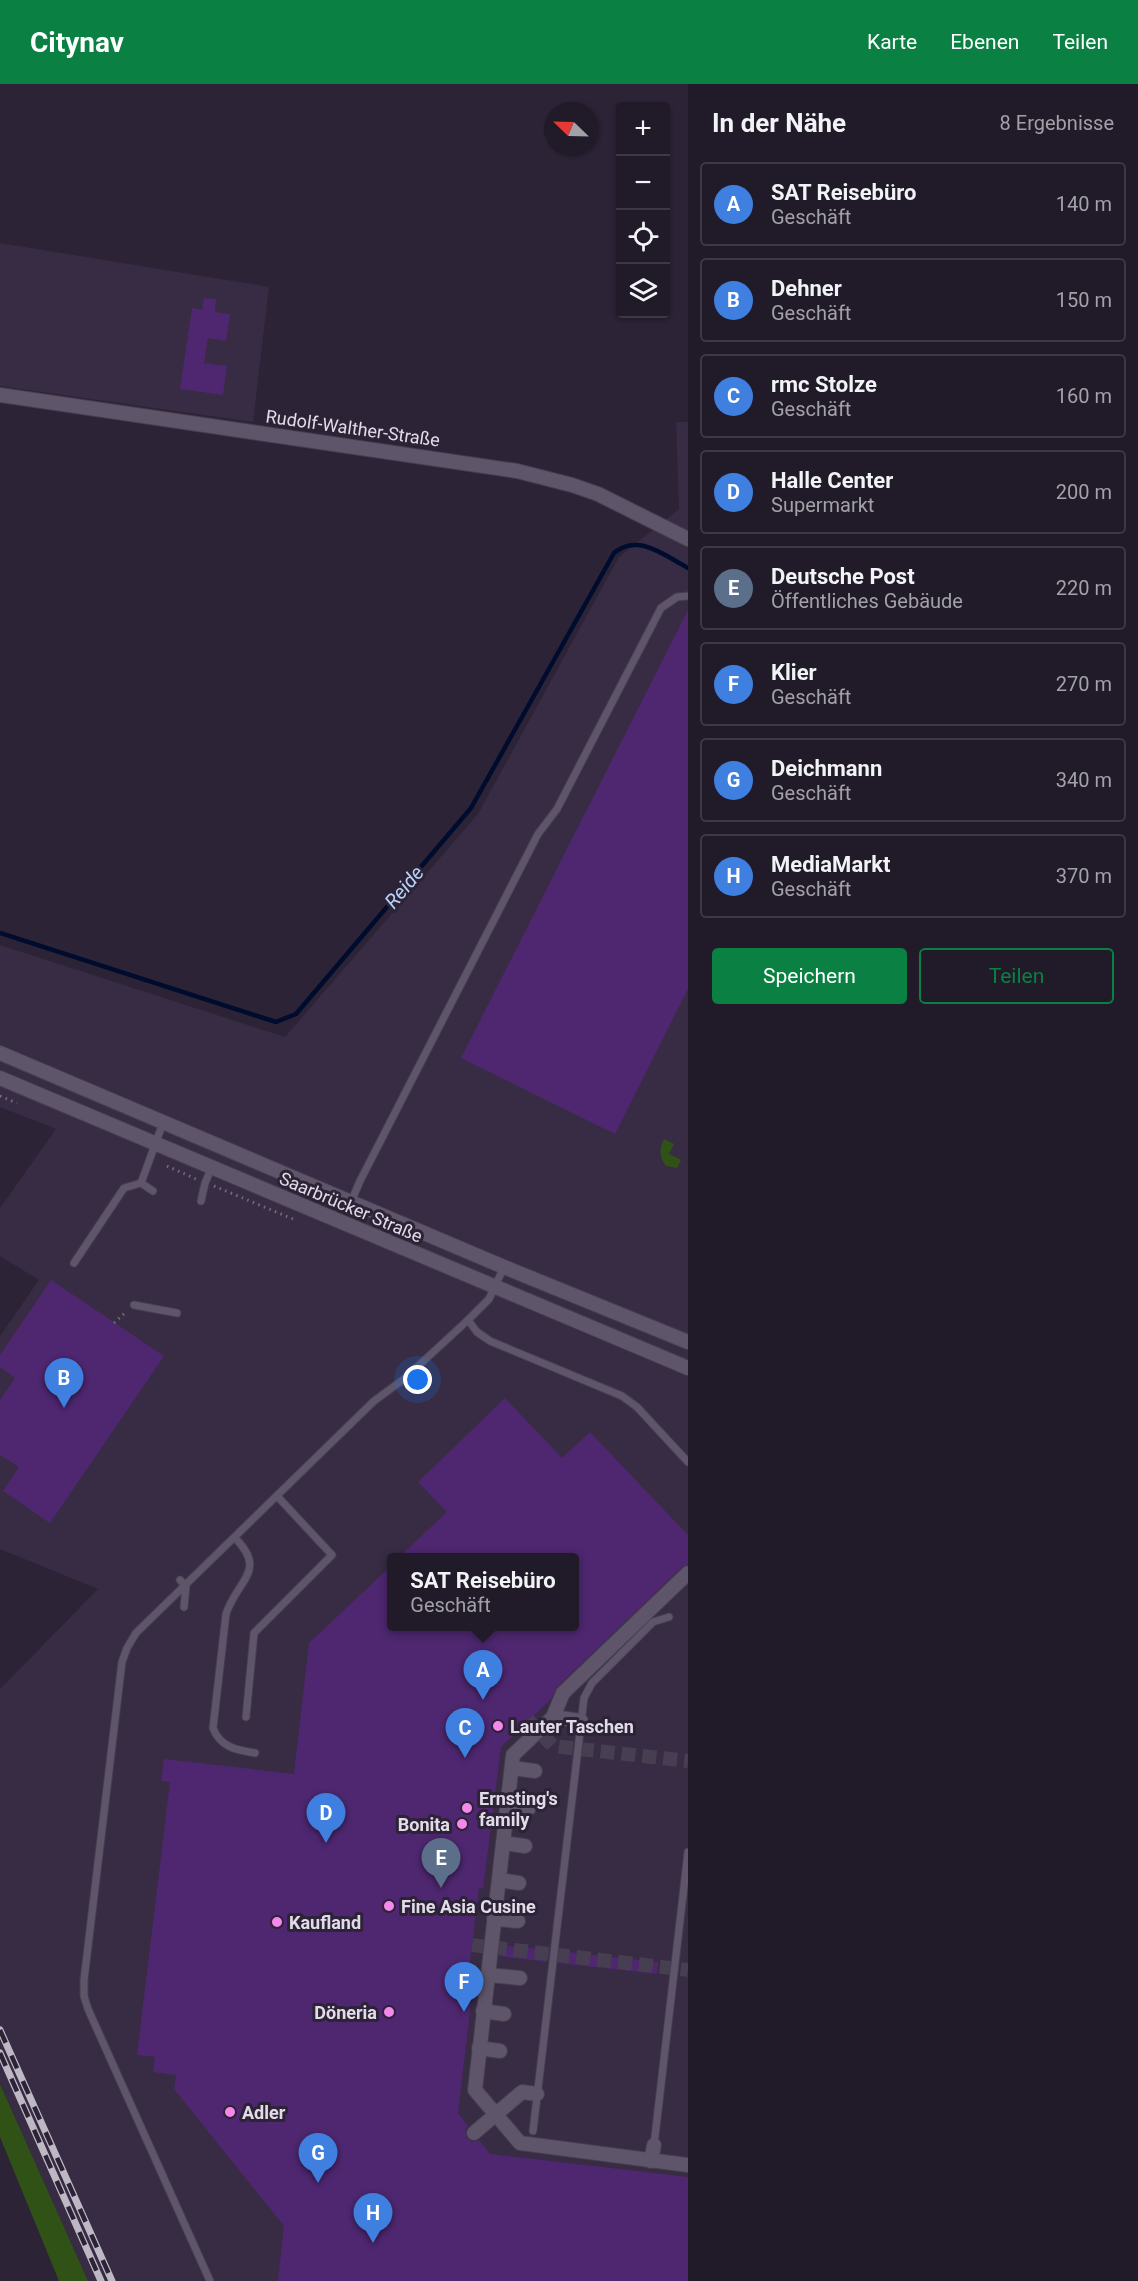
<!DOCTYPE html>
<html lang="de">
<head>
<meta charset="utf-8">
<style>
  :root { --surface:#211a28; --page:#2d2734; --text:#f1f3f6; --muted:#a2a1a8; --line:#3e3845; --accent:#0b8043 }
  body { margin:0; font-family:Roboto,sans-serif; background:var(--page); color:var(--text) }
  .controls { position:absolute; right:18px; top:18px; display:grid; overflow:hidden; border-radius:6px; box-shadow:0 2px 4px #0004 }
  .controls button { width:54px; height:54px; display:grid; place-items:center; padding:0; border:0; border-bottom:2px solid var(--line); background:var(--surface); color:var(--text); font:30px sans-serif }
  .compass { position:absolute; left:544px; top:18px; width:54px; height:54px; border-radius:50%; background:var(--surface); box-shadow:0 2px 4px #0004; rotate:293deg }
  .you { position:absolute; left:418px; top:1296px; width:21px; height:21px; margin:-15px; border:4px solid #fff; border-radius:50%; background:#1a73e8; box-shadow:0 0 0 9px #1a73e833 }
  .badge { display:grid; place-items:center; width:39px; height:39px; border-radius:50%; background:var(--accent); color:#fff; font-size:20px; font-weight:700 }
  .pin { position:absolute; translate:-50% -50px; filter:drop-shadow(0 2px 3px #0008) }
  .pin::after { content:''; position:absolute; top:32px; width:21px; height:18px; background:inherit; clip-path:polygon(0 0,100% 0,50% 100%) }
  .popup { position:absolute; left:387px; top:1469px; width:192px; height:78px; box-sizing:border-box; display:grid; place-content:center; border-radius:6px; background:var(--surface); filter:drop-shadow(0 2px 4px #0005); font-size:20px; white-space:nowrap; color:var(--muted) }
  .popup b { font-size:22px; color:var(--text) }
  .popup::after { content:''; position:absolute; left:50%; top:100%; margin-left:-12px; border:12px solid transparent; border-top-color:var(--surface) }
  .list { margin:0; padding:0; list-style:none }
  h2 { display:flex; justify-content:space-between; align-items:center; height:78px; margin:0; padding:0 24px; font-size:26px }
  h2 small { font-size:20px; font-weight:400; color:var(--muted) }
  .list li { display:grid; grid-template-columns:39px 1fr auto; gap:18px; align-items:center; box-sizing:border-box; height:84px; margin:0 12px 12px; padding:0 12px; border:2px solid var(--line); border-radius:6px }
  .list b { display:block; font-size:22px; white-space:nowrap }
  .list p { margin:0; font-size:20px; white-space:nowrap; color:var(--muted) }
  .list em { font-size:20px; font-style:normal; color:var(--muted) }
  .actions { display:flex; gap:12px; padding:18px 24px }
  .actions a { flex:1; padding:14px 0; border:2px solid var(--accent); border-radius:6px; text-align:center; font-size:21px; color:var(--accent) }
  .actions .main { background:var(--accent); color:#fff }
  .icon { flex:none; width:33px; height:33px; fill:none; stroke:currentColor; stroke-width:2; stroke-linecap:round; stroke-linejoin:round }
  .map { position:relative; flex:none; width:688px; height:2197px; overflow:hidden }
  header { display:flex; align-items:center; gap:36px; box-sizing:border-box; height:84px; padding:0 30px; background:var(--accent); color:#fff }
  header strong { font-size:28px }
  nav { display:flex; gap:33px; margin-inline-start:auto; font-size:21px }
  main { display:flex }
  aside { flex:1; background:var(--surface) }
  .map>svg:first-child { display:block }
  .built { fill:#372c44; fill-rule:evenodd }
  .green { fill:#315217 }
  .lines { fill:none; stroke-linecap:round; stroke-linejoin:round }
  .stream { stroke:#000c2e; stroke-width:4.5 }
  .building { fill:#4e2770 }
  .street-tunnel { stroke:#473f51; stroke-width:14; stroke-dasharray:14 7; stroke-linecap:butt }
  .lane-casing { stroke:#453e4e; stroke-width:9 }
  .street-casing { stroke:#453e4e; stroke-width:16 }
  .path { stroke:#756d7d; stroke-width:3; stroke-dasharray:1.5 4.5; stroke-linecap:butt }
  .lane { stroke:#5f556a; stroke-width:7 }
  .street { stroke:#5f556a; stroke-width:14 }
  .rail-casing { stroke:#beb8c5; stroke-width:7 }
  .rail { stroke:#2c2336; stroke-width:4.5; stroke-dasharray:14; stroke-linecap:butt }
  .poi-dot { fill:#f788eb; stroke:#2c2336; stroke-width:2 }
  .labels { text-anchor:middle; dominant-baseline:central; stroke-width:6; stroke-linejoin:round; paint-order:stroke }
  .street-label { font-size:18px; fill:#e1dce8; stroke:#2c2336 }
  .poi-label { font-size:18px; font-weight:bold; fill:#e1dce8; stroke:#2c2336; text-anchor:start }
  .water-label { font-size:20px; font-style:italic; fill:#b7d1f8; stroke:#2c2336 }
</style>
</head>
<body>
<header>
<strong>Citynav</strong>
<nav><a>Karte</a><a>Ebenen</a><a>Teilen</a></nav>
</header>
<main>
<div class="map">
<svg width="688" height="2197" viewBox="0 0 688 2197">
  <rect width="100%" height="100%" fill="#2c2336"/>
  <g class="built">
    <path d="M0,159L269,203L253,338L0,302Z"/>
    <path d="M676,338H688V2197H88L0,2000V1605L98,1505L0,1465V1252L39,1196L0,1172V1124L56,1045L0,1023V861L285,953L478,730L619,473L679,425ZM392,1474H574V1542H392Z"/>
  </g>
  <g class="green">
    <path d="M664,1055L674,1060L669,1070L681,1076L677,1084L666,1082C659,1073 659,1065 664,1055Z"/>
    <path d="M0,2000L88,2197H59L0,2053Z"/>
  </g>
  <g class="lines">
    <path class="stream" d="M0,849L276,938L296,930L471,724L614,469C638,449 664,471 688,484"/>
  </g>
  <g class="building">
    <path d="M204,214L216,215L215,228L230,230L226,257L208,254L204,279L227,282L223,311L180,305L192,224L202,226Z"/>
    <path d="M688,526V905L615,1050L461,974Z"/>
    <path d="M51,1196L164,1272L50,1439L3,1407L19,1383L0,1371V1316L15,1294L0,1283V1271Z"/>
    <path d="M505,1314L562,1374L590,1348L688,1451V1480L682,1483L557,1603L551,1615L501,1663L483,1805L479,1804L465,1918L471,1919L458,2029L468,2042L465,2047L467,2054L472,2058L479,2056L490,2070L688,2093V2197H278L284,2142L174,2005L176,1991L153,1988L155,1973L137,1971L170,1698L161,1697L164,1675L294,1690L309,1559L392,1481V1542H574V1473H399L447,1428L418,1398Z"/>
    <path d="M501,1861L549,1866L547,1878L499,1872Z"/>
    <path d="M560,1867L658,1878L657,1890L558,1879Z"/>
  </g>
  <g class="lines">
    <g class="street-tunnel">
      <path d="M528,1636L553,1662L688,1677"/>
      <path d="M472,1861L688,1886"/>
    </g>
    <g class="lane-casing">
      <g id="lane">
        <path d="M141,1099L153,1107"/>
        <path d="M201,1117L205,1099L212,1083"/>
        <path d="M351,1118L360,1097L538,750L557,725L661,524L677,513L688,512"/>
        <path d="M74,1179L124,1104L141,1099L163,1039"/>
        <path d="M504,1183L489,1215L468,1236L477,1248L490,1257L622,1312L637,1323L688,1378"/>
        <path d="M134,1221L177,1229"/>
        <path d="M235,1454C268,1487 237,1496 226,1530L213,1644C220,1663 236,1666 255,1669"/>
        <path d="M180,1496L186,1502L184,1523"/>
        <path d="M246,1633L254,1549L332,1471L277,1412"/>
        <path d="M533,2047L584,1614L592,1599L653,1538L669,1533"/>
        <path d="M654,2061L688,1768"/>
        <path d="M210,2197L88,1925L84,1912V1896L122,1578L127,1564L136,1549L374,1317L404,1295L468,1236"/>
      </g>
    </g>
    <g class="street-casing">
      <g id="street">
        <path d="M0,311L517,387L572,401L598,410L688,455"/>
        <path d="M0,969L504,1183L688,1258"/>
        <path d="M0,994L688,1284"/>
        <path d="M688,1489L563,1609L553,1633L513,1671L475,2006L520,2059L688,2081"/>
        <path d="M553,1633L581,1637"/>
        <path d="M512,1684L535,1687"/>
        <path d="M507,1721L529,1724"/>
        <path d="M503,1759L525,1762"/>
        <path d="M499,1796L519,1799"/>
        <path d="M494,1835L518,1837"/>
        <path d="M488,1891L520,1894"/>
        <path d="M483,1927L504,1930"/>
        <path d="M479,1964L500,1967"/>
        <path d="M474,2049L522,2008L537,2010"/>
        <path d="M651,2077L654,2061"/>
      </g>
    </g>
    <g class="path">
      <path d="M0,1012L17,1019"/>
      <path d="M167,1082L196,1095"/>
      <path d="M214,1102L293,1135"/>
      <path d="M114,1239L126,1228"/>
    </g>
    <use href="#lane" class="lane"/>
    <use href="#street" class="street"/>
    <g class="rail-casing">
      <g id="rail">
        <path d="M0,1946L112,2197"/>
        <path d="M0,1969L101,2197"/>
      </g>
    </g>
    <use href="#rail" class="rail"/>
  </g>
  <g class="poi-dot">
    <circle cx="498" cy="1642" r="6"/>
    <circle cx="467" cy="1724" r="6"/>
    <circle cx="462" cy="1740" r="6"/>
    <circle cx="389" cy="1822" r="6"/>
    <circle cx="277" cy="1838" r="6"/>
    <circle cx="389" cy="1928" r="6"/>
    <circle cx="230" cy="2028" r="6"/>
  </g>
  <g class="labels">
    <g class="street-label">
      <text transform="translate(353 344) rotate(8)">Rudolf-Walther-Straße</text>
      <text transform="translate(351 1123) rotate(23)">Saarbrücker Straße</text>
    </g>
    <g class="poi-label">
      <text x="510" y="1642">Lauter Taschen</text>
      <text x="479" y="1714">Ernsting's<tspan x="479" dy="21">family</tspan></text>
      <text x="450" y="1740" text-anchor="end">Bonita</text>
      <text x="401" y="1822">Fine Asia Cusine</text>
      <text x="289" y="1838">Kaufland</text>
      <text x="377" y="1928" text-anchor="end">Döneria</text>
      <text x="242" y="2028">Adler</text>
    </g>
    <g class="water-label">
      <text transform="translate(404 803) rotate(-50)">Reide</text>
    </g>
  </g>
</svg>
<div class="controls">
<button>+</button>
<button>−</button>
<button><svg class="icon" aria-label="locate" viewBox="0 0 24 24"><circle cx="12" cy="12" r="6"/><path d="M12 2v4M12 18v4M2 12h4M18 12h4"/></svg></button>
<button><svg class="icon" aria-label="layers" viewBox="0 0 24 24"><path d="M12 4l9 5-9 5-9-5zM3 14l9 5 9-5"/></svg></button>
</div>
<svg class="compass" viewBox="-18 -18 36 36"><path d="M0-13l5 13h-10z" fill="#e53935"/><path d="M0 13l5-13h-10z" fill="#a2a1a8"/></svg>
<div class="you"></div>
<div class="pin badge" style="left:483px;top:1616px;background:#3f7fe0">A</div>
<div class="popup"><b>SAT Reisebüro</b>Geschäft</div>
<div class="pin badge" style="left:64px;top:1324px;background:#3f7fe0">B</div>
<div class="pin badge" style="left:465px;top:1674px;background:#3f7fe0">C</div>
<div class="pin badge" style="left:326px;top:1759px;background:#3f7fe0">D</div>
<div class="pin badge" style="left:441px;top:1804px;background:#5c6f8a">E</div>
<div class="pin badge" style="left:464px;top:1928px;background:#3f7fe0">F</div>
<div class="pin badge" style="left:318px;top:2099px;background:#3f7fe0">G</div>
<div class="pin badge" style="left:373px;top:2159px;background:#3f7fe0">H</div>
</div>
<aside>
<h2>In der Nähe<small>8 Ergebnisse</small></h2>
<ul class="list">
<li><span class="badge" style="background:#3f7fe0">A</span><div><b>SAT Reisebüro</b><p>Geschäft</p></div><em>140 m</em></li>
<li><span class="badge" style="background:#3f7fe0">B</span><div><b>Dehner</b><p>Geschäft</p></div><em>150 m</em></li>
<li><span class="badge" style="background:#3f7fe0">C</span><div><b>rmc Stolze</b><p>Geschäft</p></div><em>160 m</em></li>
<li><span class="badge" style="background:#3f7fe0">D</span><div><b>Halle Center</b><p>Supermarkt</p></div><em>200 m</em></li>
<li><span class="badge" style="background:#5c6f8a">E</span><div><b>Deutsche Post</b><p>Öffentliches Gebäude</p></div><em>220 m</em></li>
<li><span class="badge" style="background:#3f7fe0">F</span><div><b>Klier</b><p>Geschäft</p></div><em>270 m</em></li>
<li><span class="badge" style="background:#3f7fe0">G</span><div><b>Deichmann</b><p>Geschäft</p></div><em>340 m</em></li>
<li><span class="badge" style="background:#3f7fe0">H</span><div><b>MediaMarkt</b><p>Geschäft</p></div><em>370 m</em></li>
</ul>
<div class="actions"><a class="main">Speichern</a><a>Teilen</a></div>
</aside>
</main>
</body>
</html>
